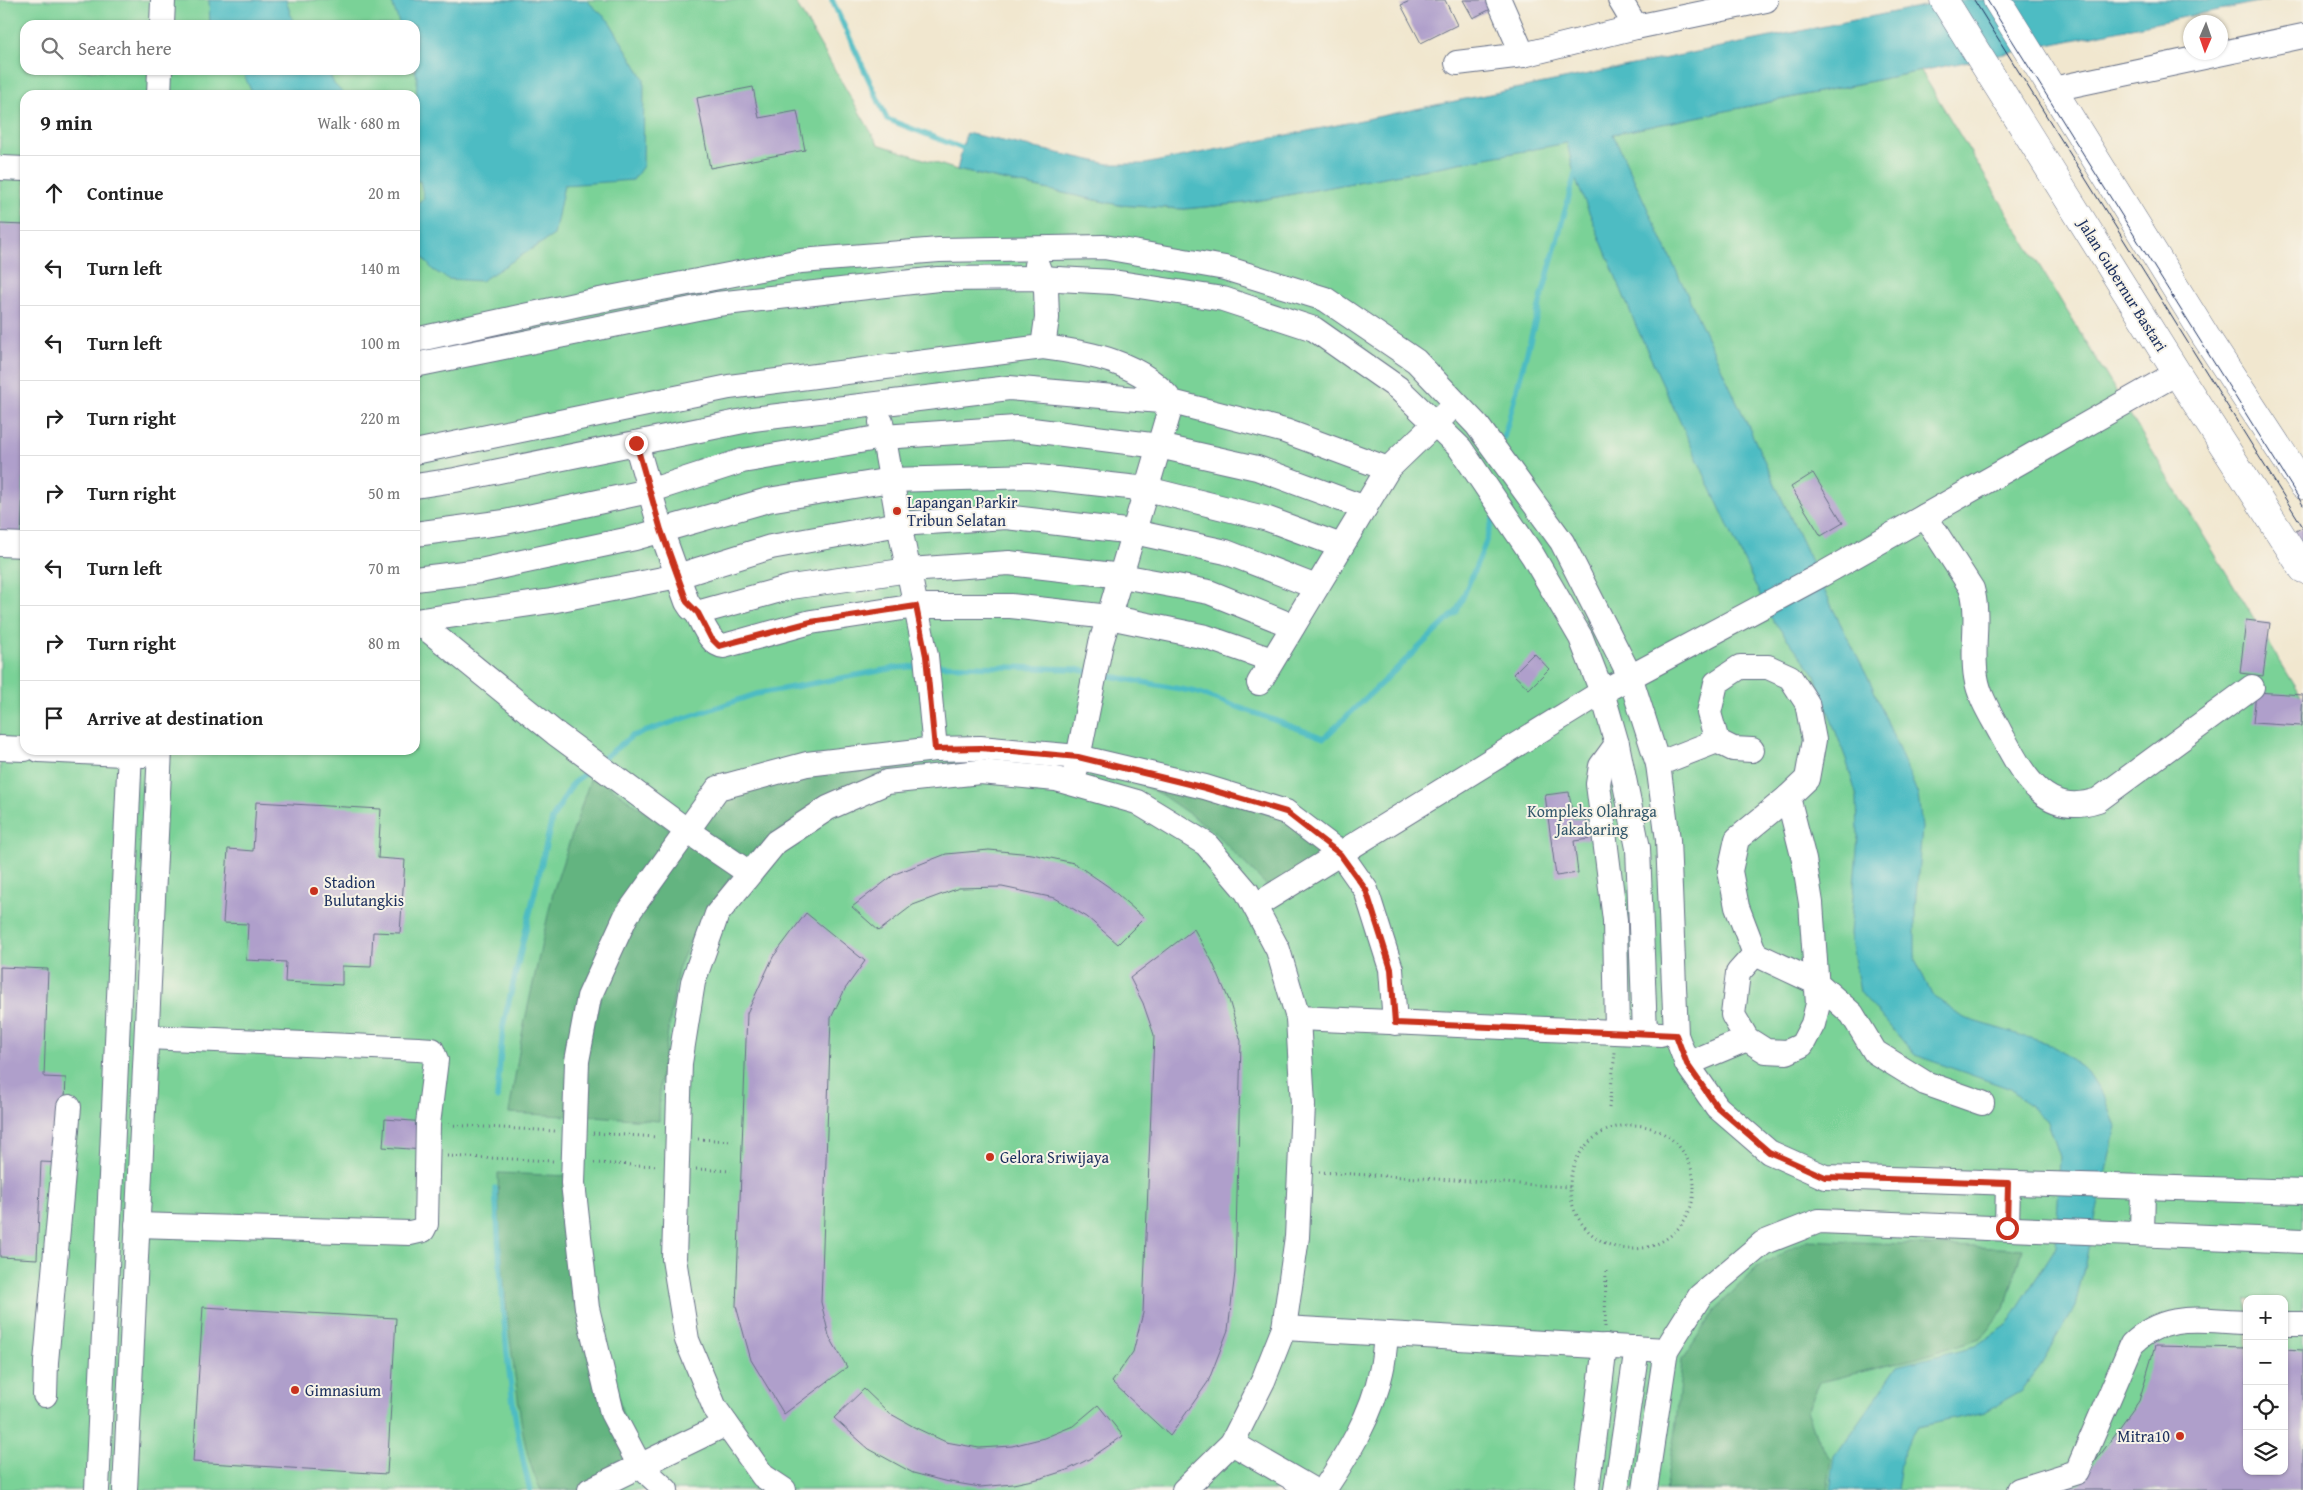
<!DOCTYPE html>
<html lang="en">
<head>
<meta charset="utf-8">
<style>
  :root { --surface:#fff; --page:#f2f2f2; --text:#222; --muted:#767676; --line:#e0e0e0 }
  body { margin:0; font-family:"Gentium Book Plus",serif; background:var(--page); color:var(--text) }
  .controls { position:absolute; right:15px; bottom:15px; display:grid; overflow:hidden; border-radius:10px; box-shadow:0 1px 4px #0004 }
  .controls button { width:45px; height:45px; display:grid; place-items:center; padding:0; border:0; border-bottom:1px solid var(--line); background:var(--surface); color:var(--text); font:25px sans-serif }
  .compass { position:absolute; left:2183px; top:15px; width:45px; height:45px; border-radius:50%; background:var(--surface); box-shadow:0 1px 4px #0004; rotate:182deg }
  .stop { position:absolute; width:15px; height:15px; margin:-11px; border:4px solid #c8321e; border-radius:50%; background:#fff }
  .stop.end { background:#c8321e; border-color:#fff; box-shadow:0 1px 5px #0008 }
  .list { margin:0; padding:0; list-style:none }
  h2 { display:flex; justify-content:space-between; align-items:center; height:65px; margin:0; padding:0 20px; font-size:21px }
  h2 small { font-size:16px; font-weight:400; color:var(--muted) }
  .list li { display:grid; grid-template-columns:32px 1fr auto; gap:15px; align-items:center; box-sizing:border-box; height:75px; padding:0 20px; border-top:1px solid var(--line) }
  .list b { display:block; font-size:19px; white-space:nowrap }
  .list em { font-size:16px; font-style:normal; color:var(--muted) }
  .icon { flex:none; width:28px; height:28px; fill:none; stroke:currentColor; stroke-width:2; stroke-linecap:round; stroke-linejoin:round }
  .map { position:relative; flex:none; width:2303px; height:1490px; overflow:hidden }
  .search { position:absolute; background:var(--surface); box-shadow:0 1px 4px #0004; left:20px; top:20px; width:400px; height:55px; display:flex; align-items:center; gap:12px; box-sizing:border-box; padding:0 18px; border-radius:15px; color:var(--muted); font-size:19px }
  .panel { position:absolute; background:var(--surface); box-shadow:0 1px 4px #0004; left:20px; top:90px; width:400px; height:665px; border-radius:15px }
  .map>svg:first-child { display:block }
  .green { fill:#7ad297; stroke:#4a807a; fill-rule:evenodd }
  .forest { fill:#63b480; stroke:#3f726f }
  .water { fill:#4ebcc3; stroke:#347690 }
  .lines { fill:none; stroke-linecap:round; stroke-linejoin:round }
  .stream { stroke:#4ebcc3; stroke-width:5.5 }
  .building { fill:#af9fcb }
  .minor-casing { stroke:#666f86; stroke-width:26 }
  .highway-casing { stroke:#666f86; stroke-width:29 }
  .path { stroke:#666f86; stroke-width:3; stroke-dasharray:1 4; stroke-linecap:butt }
  .minor { stroke:#fff; stroke-width:24 }
  .highway { stroke:#fff; stroke-width:28 }
  .tram { stroke:#1b2f5e; stroke-width:1 }
  .route { stroke:#c8321e; stroke-width:6 }
  .poi-dot { fill:#c8321e; stroke:#f7f3e8; stroke-width:2 }
  .labels { text-anchor:middle; dominant-baseline:central; stroke-width:4; stroke-linejoin:round; paint-order:stroke }
  .street-label { font-size:16px; fill:#1b2f5e; stroke:#f7f3e8 }
  .poi-label { font-size:16px; fill:#1b2f5e; stroke:#f7f3e8; text-anchor:start }
  .park-label { font-size:16px; fill:#33586c; stroke:#f7f3e8 }
</style>
</head>
<body>
<div class="map">
<svg width="2303" height="1490" viewBox="0 0 2303 1490">
  <rect width="100%" height="100%" fill="#f7f3e8"/>
  <filter id="ink" filterUnits="userSpaceOnUse"><feTurbulence type="fractalNoise" baseFrequency=".02" numOctaves="2"/><feDisplacementMap in="SourceGraphic" scale="10" xChannelSelector="R" yChannelSelector="G"/><feConvolveMatrix kernelMatrix="1 2 1 2 8 2 1 2 1" color-interpolation-filters="sRGB"/></filter>
  <filter id="wash" filterUnits="userSpaceOnUse"><feTurbulence type="fractalNoise" baseFrequency=".0096" numOctaves="4" result="noise"/><feDisplacementMap in="SourceGraphic" scale="20" xChannelSelector="R" yChannelSelector="G"/><feGaussianBlur stdDeviation="1.12" result="paint"/><feColorMatrix in="noise" values="0 0 0 0 0 0 0 0 0 0 0 0 0 0 0 0 0 1.4 0 .05"/><feComposite in="paint" operator="in"/></filter>
  <g filter="url(#wash)">
    <rect width="100%" height="100%" fill="#f1e7cf"/>
    <path class="green" d="M0,0H794L878,144L957,170L1119,205L1184,209L1245,203L1613,134L1921,71L2303,699V1490H0ZM25,25H415V70H25ZM25,95H415V750H25ZM2247,1299H2284V1471H2247Z"/>
    <g class="forest">
      <path d="M934,758L879,774L779,831L746,858L695,824L730,786Z"/>
      <path d="M1106,768L1280,812L1329,854L1270,889L1211,829L1162,795Z"/>
      <path d="M592,774L676,834L618,919L567,1116L509,1113L522,1034L553,892Z"/>
      <path d="M686,841L734,872L696,928L678,969L660,1083L659,1121L582,1115L586,1046L616,946Z"/>
      <path d="M498,1173L569,1176L570,1212L636,1466L580,1490H541C524,1457 521,1419 516,1383C506,1313 499,1243 498,1173Z"/>
      <path d="M1807,1240L2022,1249L2005,1308L1980,1338L1914,1359L1820,1382L1807,1410L1817,1438L1832,1461L1827,1490H1665L1676,1424L1682,1360L1715,1310L1757,1267Z"/>
    </g>
    <g class="water">
      <path d="M209,0H286L294,25H210Z"/>
      <path d="M391,0H586L609,21L644,79L643,166L633,180L564,185L554,235L481,281L448,279L433,270L415,248V205L424,198L420,181H415L417,77L415,70V25H400Z"/>
      <path d="M1953,0H2268L1613,134L1832,607L1872,686L1918,795L1922,828L1915,908V959L1932,995L1964,1018L2053,1045L2088,1072L2106,1100L2116,1127L2075,1307L2041,1365L2021,1391L1985,1412L1918,1427L1903,1450L1897,1490H1830L1835,1457L1898,1366L1975,1346L2006,1326L2056,1247L2060,1157L2048,1122L2011,1089L1915,1055L1860,992L1850,934L1858,837L1857,797L1846,759L1814,673L1769,615L1637,328L1575,178L1567,143L1245,203L1184,209L1119,205L957,170L966,133L1109,164H1145Z"/>
      <path d="M242,70H328L334,84L345,95H253Z"/>
    </g>
    <g class="lines">
      <g class="stream">
        <path d="M832,0L887,119L969,151"/>
        <path d="M1504,437L1576,170"/>
        <path d="M932,665L1074,669L1090,672"/>
        <path d="M1099,674L1196,692L1324,738L1457,611L1483,550L1493,519"/>
        <path d="M600,761L632,736L756,694L895,668L920,666"/>
        <path d="M497,1098L503,1026L552,819L573,783L593,767"/>
        <path d="M495,1188C502,1288 505,1392 530,1490"/>
      </g>
    </g>
    <g id="blocks">
      <g class="building">
        <path d="M1412,0H1445L1457,25L1421,43L1401,5Z"/>
        <path d="M1463,0H1494L1497,6L1473,18Z"/>
        <path d="M753,87L759,118L797,111L805,150L710,168L697,98Z"/>
        <path d="M0,224L25,225V443L21,539L0,538Z"/>
        <path d="M1813,473L1843,523L1821,536L1791,487Z"/>
        <path d="M2303,527V569L2284,538Z"/>
        <path d="M2246,620L2270,623L2263,676L2240,673Z"/>
        <path d="M1534,653L1549,669L1529,689L1513,674Z"/>
        <path d="M2256,692L2303,695L2301,726L2253,723Z"/>
        <path d="M1569,792L1573,819L1586,818L1589,839L1574,841L1578,873L1556,876L1545,795Z"/>
        <path d="M256,802L381,809L378,858L405,860L400,933L373,932L371,967L342,966V985L285,982L286,962L246,960L248,924L223,923L228,849L253,851Z"/>
        <path d="M989,850L1032,854L1074,863L1109,887L1144,918L1118,944L1087,917L1055,898L1002,887L959,888L913,905L879,931L852,907L895,874L946,854Z"/>
        <path d="M806,913L865,961L845,989L831,1018L821,1302L829,1336L847,1367L784,1414L751,1360L736,1306L747,1013L773,957Z"/>
        <path d="M1194,929L1212,961L1229,1000L1241,1041L1235,1273L1228,1330L1208,1382L1170,1436L1112,1382L1133,1352L1143,1313L1154,1035L1143,1003L1130,978Z"/>
        <path d="M0,967L48,969L44,1077L66,1078L62,1163L41,1162L37,1259L0,1257Z"/>
        <path d="M385,1119L426,1122L423,1150L383,1147Z"/>
        <path d="M203,1307L396,1318L387,1474L193,1462Z"/>
        <path d="M2155,1346L2247,1348V1471H2284V1349L2303,1350V1490H2058L2080,1483L2139,1401Z"/>
        <path d="M864,1389L889,1413L916,1428L946,1442L979,1448L1012,1446L1044,1438L1073,1426L1098,1405L1123,1436L1089,1459L1067,1470L1042,1478L1013,1484L980,1487L944,1481L913,1473L869,1449L834,1418Z"/>
      </g>
    </g>
  </g>
  <g filter="url(#ink)">
    <use href="#blocks" fill-opacity="0" stroke="#666f86" stroke-width="1"/>
    <g class="lines">
      <g class="minor-casing">
        <g id="minor">
          <path d="M1499,0L1523,55"/>
          <path d="M1620,0L1636,27L1766,0"/>
          <path d="M162,25L163,0"/>
          <path d="M1457,63L1523,55L1636,27"/>
          <path d="M2053,89L2303,36"/>
          <path d="M159,95L160,70"/>
          <path d="M0,168L25,169"/>
          <path d="M1037,265L1046,289L1047,318L1043,347"/>
          <path d="M415,340L579,304L801,261L939,250L1104,247L1225,268L1325,299L1416,361L1477,425L1562,542L1630,676L1658,764L1668,840L1676,1035L1687,1064L1717,1107L1769,1152L1825,1177L2303,1192"/>
          <path d="M415,365L717,304L938,279L1040,278L1113,282L1223,299L1314,329L1398,388L1460,448L1533,556L1581,638L1602,692L1617,744L1638,848L1645,1033"/>
          <path d="M881,422L899,524L926,656L935,749"/>
          <path d="M636,443L661,530L687,602L691,608L697,613L791,587L909,570L1009,563L1122,576L1209,592L1293,626"/>
          <path d="M415,452L729,387L1043,347C1090,353 1142,362 1172,402L1101,643L1075,773"/>
          <path d="M1388,469L1446,413"/>
          <path d="M415,486L455,480L753,419L1009,388L1172,402L1285,431L1388,469L1259,683"/>
          <path d="M1925,516L1972,589C1980,618 1971,648 1976,677C1979,697 1991,715 2000,732C2023,774 2043,818 2098,800L2252,687"/>
          <path d="M415,534L505,522L649,491L742,461L883,437L1016,428L1159,446L1257,468L1365,508"/>
          <path d="M0,544L25,545"/>
          <path d="M415,579L480,571L635,538L768,500L891,480L1029,476L1147,489L1268,519L1341,546"/>
          <path d="M697,613C703,624 710,645 724,646L811,622L916,606H1011L1109,617L1206,637L1272,660"/>
          <path d="M415,621L551,601L678,576L771,547L899,524L1006,517L1134,532L1226,552L1316,587"/>
          <path d="M417,621L555,733L686,830L749,873"/>
          <path d="M1617,744L1601,766L1598,784L1615,920L1617,1032"/>
          <path d="M0,748L25,749"/>
          <path d="M39,750L144,755"/>
          <path d="M1752,750L1733,749L1717,741L1709,713L1716,683L1740,667H1768L1790,677L1807,703L1814,740L1807,779L1788,797L1737,839L1730,871L1737,907L1755,954L1817,983L1852,1014L1875,1052L1925,1083L1982,1103"/>
          <path d="M1658,764L1717,741"/>
          <path d="M1255,906L1602,692L1821,575L2177,373"/>
          <path d="M1755,954L1738,973L1733,1015L1747,1039L1766,1051L1787,1052L1802,1045L1813,1024L1818,1004L1811,903L1804,860L1788,797"/>
          <path d="M1298,1018L1661,1034"/>
          <path d="M1687,1064L1747,1039"/>
          <path d="M137,1225L410,1233L423,1230L426,1224L428,1124L436,1060L432,1050L418,1049L147,1037"/>
          <path d="M2007,1228L2008,1183"/>
          <path d="M2142,1234L2143,1187"/>
          <path d="M2284,1324H2303"/>
          <path d="M1284,1328L1666,1350"/>
          <path d="M45,1395L46,1362L69,1107"/>
          <path d="M1232,1443L1313,1490"/>
          <path d="M97,1490L130,750"/>
          <path d="M125,1490L160,750"/>
          <path d="M590,1490L726,1424"/>
          <path d="M666,1490L640,1466L612,1413L587,1308L573,1183L577,1061L589,997L626,916L718,788L807,764L935,749L980,748L1078,757L1205,787L1286,812L1340,853L1366,890L1391,969L1395,1023"/>
          <path d="M784,1490L763,1476L715,1408L687,1340L674,1259L680,1063L693,982L717,914L776,842L828,808L887,782L980,772L1056,779L1137,802L1206,844L1247,892L1278,950L1298,1018L1303,1105L1297,1237L1284,1328L1263,1381L1232,1443L1184,1490"/>
          <path d="M1324,1490C1348,1454 1372,1415 1381,1372C1384,1360 1385,1347 1386,1334"/>
          <path d="M1587,1490L1605,1346"/>
          <path d="M1616,1490L1637,1348"/>
          <path d="M1645,1490L1666,1350L1700,1296L1763,1243L1819,1221L2303,1241"/>
          <path d="M2019,1490L2077,1472L2132,1344C2167,1310 2202,1321 2247,1322"/>
        </g>
      </g>
      <g class="highway-casing">
        <g id="highway">
          <path d="M1944,0L2177,373L2303,569"/>
          <path d="M1997,0L2206,337L2303,485"/>
        </g>
      </g>
      <g class="path">
        <path d="M1609,1108L1615,1052"/>
        <path d="M449,1125L555,1131"/>
        <circle cx="1632" cy="1187" r="62"/>
        <path d="M593,1133L657,1137"/>
        <path d="M698,1139L733,1141"/>
        <path d="M447,1156L553,1161"/>
        <path d="M594,1163L658,1166"/>
        <path d="M696,1169L731,1171"/>
        <path d="M1319,1172L1570,1187"/>
        <path d="M1605,1327L1606,1268"/>
      </g>
      <use href="#minor" class="minor"/>
      <use href="#highway" class="highway"/>
      <g class="tram">
        <path d="M1974,0L2303,527"/>
        <path d="M1987,0L2303,505"/>
      </g>
    </g>
  </g>
  <g class="lines" filter="url(#ink)">
    <path class="route" d="M636,443L661,530L687,602L698,613L711,638L719,646L811,622L916,606L926,656L935,749L980,748L1078,757L1205,788L1286,812L1340,854L1366,890L1391,969L1395,1023L1676,1035L1687,1064L1717,1107L1769,1152L1825,1177L2008,1183L2007,1228"/>
  </g>
  <g class="poi-dot">
    <circle cx="897" cy="511" r="5"/>
    <circle cx="314" cy="891" r="5"/>
    <circle cx="990" cy="1157" r="5"/>
    <circle cx="295" cy="1390" r="5"/>
    <circle cx="2180" cy="1436" r="5"/>
  </g>
  <g class="labels">
    <g class="street-label">
      <text transform="translate(2123 285) rotate(58)">Jalan Gubernur Bastari</text>
    </g>
    <g class="poi-label">
      <text x="907" y="502">Lapangan Parkir<tspan x="907" dy="18">Tribun Selatan</tspan></text>
      <text x="324" y="882">Stadion<tspan x="324" dy="18">Bulutangkis</tspan></text>
      <text x="1000" y="1157">Gelora Sriwijaya</text>
      <text x="305" y="1390">Gimnasium</text>
      <text x="2170" y="1436" text-anchor="end">Mitra10</text>
    </g>
    <g class="park-label">
      <text x="1592" y="811">Kompleks Olahraga<tspan x="1592" dy="18">Jakabaring</tspan></text>
    </g>
  </g>
</svg>
<div class="controls">
<button>+</button>
<button>−</button>
<button><svg class="icon" aria-label="locate" viewBox="0 0 24 24"><circle cx="12" cy="12" r="6"/><path d="M12 2v4M12 18v4M2 12h4M18 12h4"/></svg></button>
<button><svg class="icon" aria-label="layers" viewBox="0 0 24 24"><path d="M12 4l9 5-9 5-9-5zM3 14l9 5 9-5"/></svg></button>
</div>
<svg class="compass" viewBox="-18 -18 36 36"><path d="M0-13l5 13h-10z" fill="#e53935"/><path d="M0 13l5-13h-10z" fill="#767676"/></svg>
<div class="stop" style="left:2007px;top:1228px"></div>
<div class="stop end" style="left:636px;top:443px"></div>
<div class="search"><svg class="icon" aria-label="search" viewBox="0 0 24 24"><circle cx="10" cy="10" r="6"/><path d="M15 15l6 6"/></svg>Search here</div>
<section class="panel">
<h2>9 min<small>Walk · 680 m</small></h2>
<ul class="list">
<li><svg class="icon" aria-label="ahead" viewBox="0 0 24 24"><path d="M12 20V5M6 11l6-6 6 6"/></svg><div><b>Continue</b></div><em>20 m</em></li>
<li><svg class="icon" aria-label="left" viewBox="0 0 24 24"><path d="M17 20v-9H6M10 6l-5 5 5 5"/></svg><div><b>Turn left</b></div><em>140 m</em></li>
<li><svg class="icon" aria-label="left" viewBox="0 0 24 24"><path d="M17 20v-9H6M10 6l-5 5 5 5"/></svg><div><b>Turn left</b></div><em>100 m</em></li>
<li><svg class="icon" aria-label="right" viewBox="0 0 24 24"><path d="M7 20v-9h11M14 6l5 5-5 5"/></svg><div><b>Turn right</b></div><em>220 m</em></li>
<li><svg class="icon" aria-label="right" viewBox="0 0 24 24"><path d="M7 20v-9h11M14 6l5 5-5 5"/></svg><div><b>Turn right</b></div><em>50 m</em></li>
<li><svg class="icon" aria-label="left" viewBox="0 0 24 24"><path d="M17 20v-9H6M10 6l-5 5 5 5"/></svg><div><b>Turn left</b></div><em>70 m</em></li>
<li><svg class="icon" aria-label="right" viewBox="0 0 24 24"><path d="M7 20v-9h11M14 6l5 5-5 5"/></svg><div><b>Turn right</b></div><em>80 m</em></li>
<li><svg class="icon" aria-label="arrive" viewBox="0 0 24 24"><path d="M6 21V4h12l-3 4 3 4H6"/></svg><div><b>Arrive at destination</b></div></li>
</ul>
</section>
</div>
</body>
</html>
